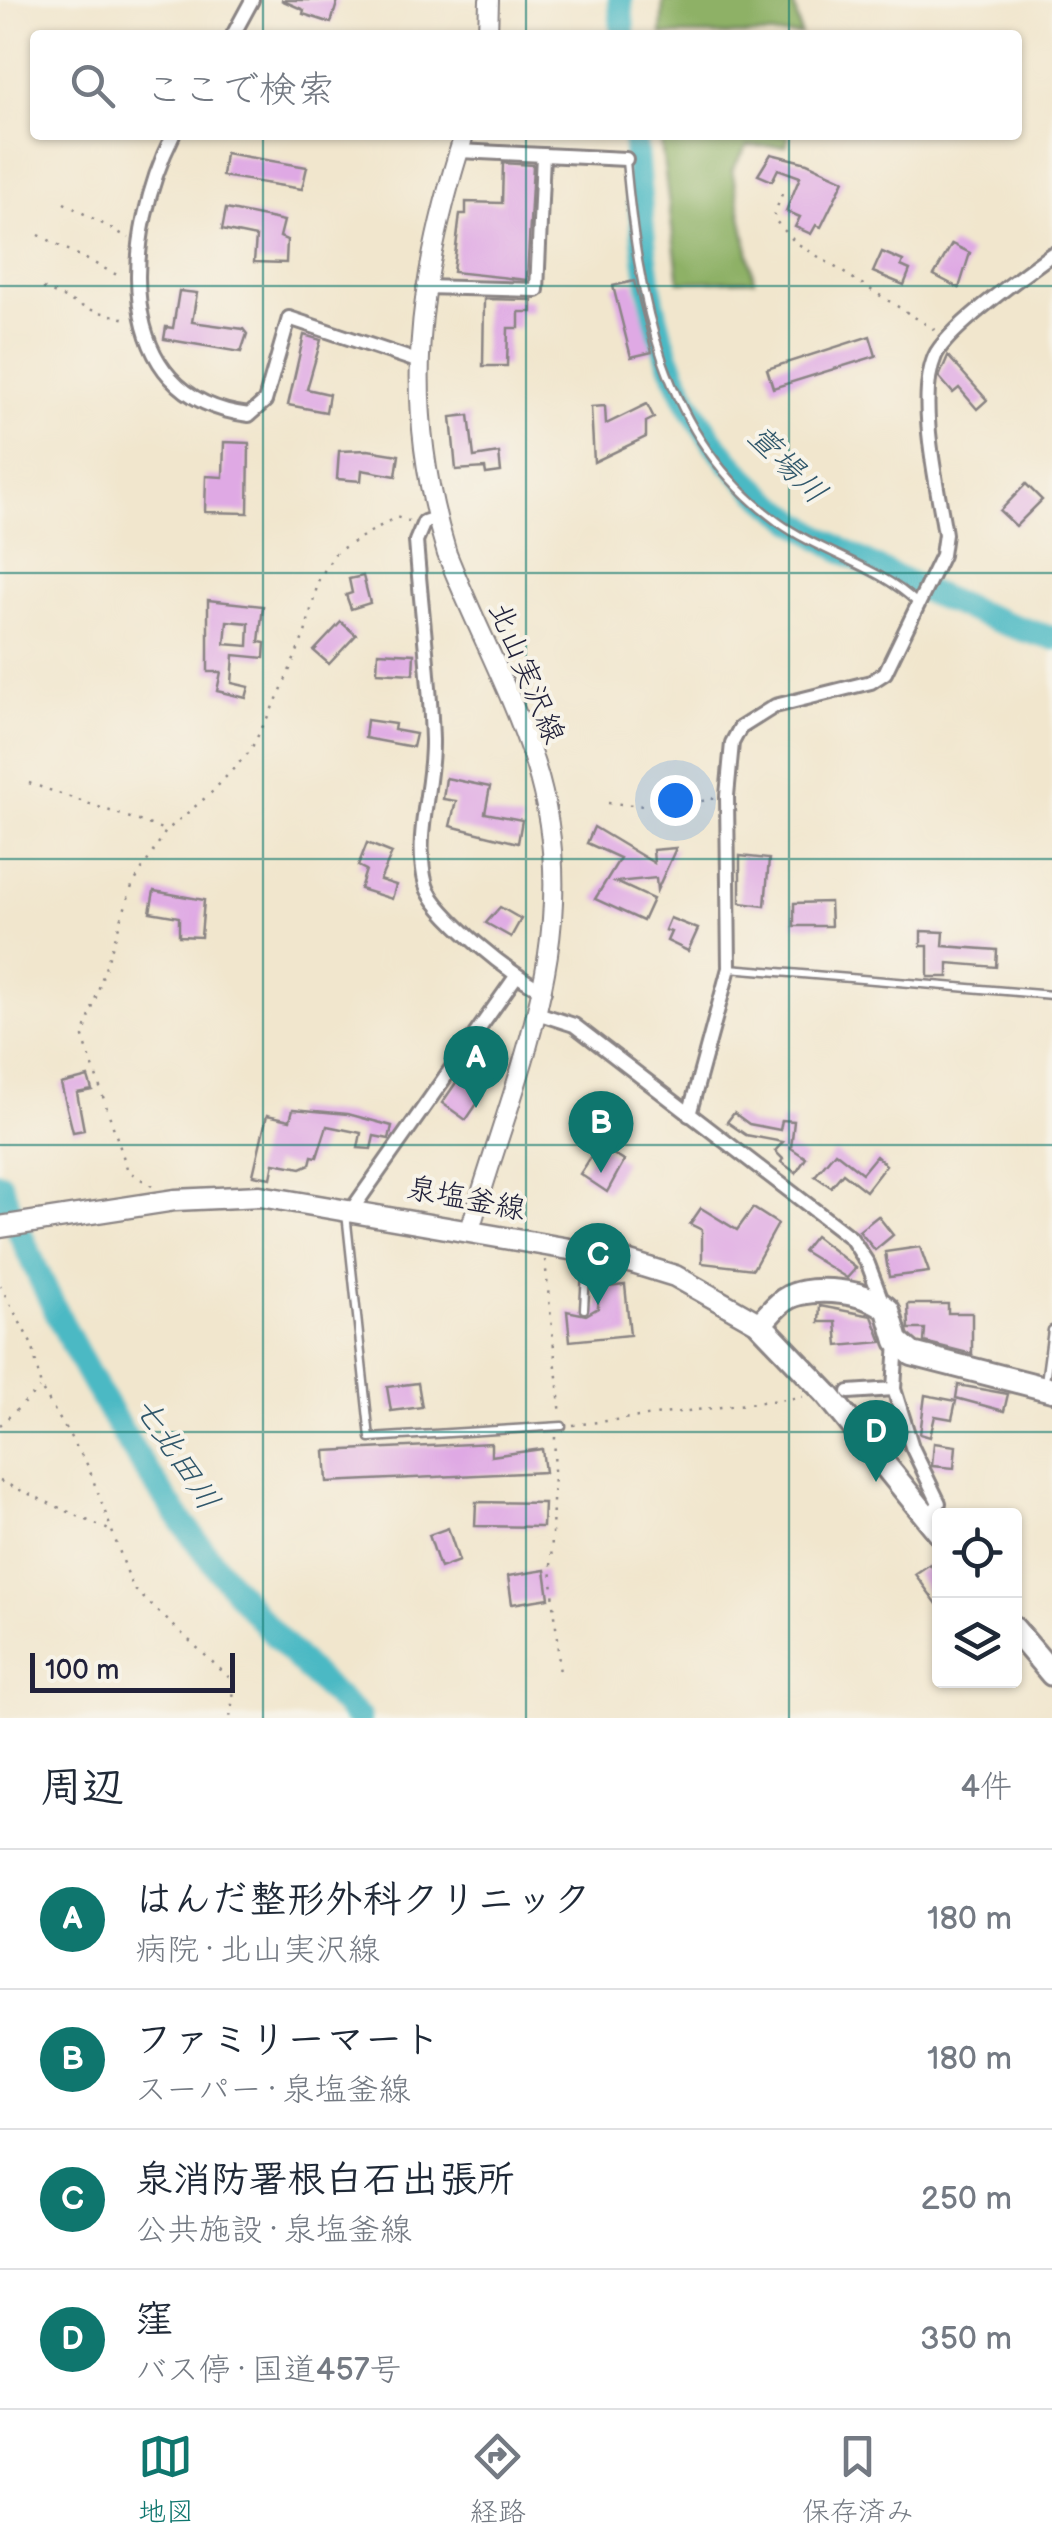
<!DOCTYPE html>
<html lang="ja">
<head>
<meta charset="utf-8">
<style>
  :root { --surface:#fff; --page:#f6f6f7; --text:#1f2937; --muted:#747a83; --line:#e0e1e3; --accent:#0f766e }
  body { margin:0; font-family:"Balsamiq Sans","Klee One",sans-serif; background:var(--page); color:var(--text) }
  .controls { position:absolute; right:30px; bottom:30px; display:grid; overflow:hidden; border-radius:10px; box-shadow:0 2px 8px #0004 }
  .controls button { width:90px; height:90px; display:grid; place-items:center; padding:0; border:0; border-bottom:2px solid var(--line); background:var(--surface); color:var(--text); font:50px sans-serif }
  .scale { position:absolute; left:30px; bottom:25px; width:205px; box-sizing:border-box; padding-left:10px; border:5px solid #22223b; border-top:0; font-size:28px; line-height:35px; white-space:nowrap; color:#22223b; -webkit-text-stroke:8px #f7f3e8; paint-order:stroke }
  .you { position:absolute; left:675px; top:800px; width:35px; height:35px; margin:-25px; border:8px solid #fff; border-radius:50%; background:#1a73e8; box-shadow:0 0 0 15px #1a73e833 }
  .badge { display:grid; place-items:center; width:65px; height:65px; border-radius:50%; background:var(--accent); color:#fff; font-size:32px; font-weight:700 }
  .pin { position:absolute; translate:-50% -82px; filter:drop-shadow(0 2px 5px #0008) }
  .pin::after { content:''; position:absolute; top:52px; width:35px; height:30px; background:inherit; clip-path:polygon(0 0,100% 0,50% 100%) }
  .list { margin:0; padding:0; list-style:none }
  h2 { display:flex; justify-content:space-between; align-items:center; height:130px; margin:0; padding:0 40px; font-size:42px }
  h2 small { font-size:32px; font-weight:400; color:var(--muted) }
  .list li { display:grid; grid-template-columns:65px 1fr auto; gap:30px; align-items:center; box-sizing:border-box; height:140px; padding:0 40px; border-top:2px solid var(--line) }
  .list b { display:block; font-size:38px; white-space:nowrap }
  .list p { margin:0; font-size:32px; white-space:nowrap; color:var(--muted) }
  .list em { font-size:32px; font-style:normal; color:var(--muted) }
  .icon { flex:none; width:55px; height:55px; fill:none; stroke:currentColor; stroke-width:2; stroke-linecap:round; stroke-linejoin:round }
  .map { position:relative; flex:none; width:1052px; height:1718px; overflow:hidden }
  .search { position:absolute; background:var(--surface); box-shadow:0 2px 8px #0004; left:30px; right:30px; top:30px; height:110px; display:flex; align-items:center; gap:25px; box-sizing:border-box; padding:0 35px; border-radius:10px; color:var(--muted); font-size:38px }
  .sheet { height:690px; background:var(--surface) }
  nav { display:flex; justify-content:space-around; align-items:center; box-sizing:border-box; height:140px; border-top:2px solid var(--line); background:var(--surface); font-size:28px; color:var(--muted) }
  nav a { display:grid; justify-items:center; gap:5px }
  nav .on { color:var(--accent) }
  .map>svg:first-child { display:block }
  .forest { fill:#8eb166; stroke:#586a50; stroke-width:2.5 }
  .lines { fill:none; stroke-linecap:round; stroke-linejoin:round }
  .river { stroke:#4bb9c4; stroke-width:25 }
  .building { fill:#dfa9e4; fill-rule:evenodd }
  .lane-casing { stroke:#8a8484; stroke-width:11 }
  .street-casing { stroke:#8a8484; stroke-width:18 }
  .secondary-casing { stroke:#8a8484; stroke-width:22 }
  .primary-casing { stroke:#8a8484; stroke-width:25 }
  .highway-casing { stroke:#8a8484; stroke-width:28 }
  .path { stroke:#8a8484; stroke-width:2.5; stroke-dasharray:2.5 8; stroke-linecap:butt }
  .lane { stroke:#fff; stroke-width:6 }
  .street { stroke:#fff; stroke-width:12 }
  .secondary { stroke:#fff; stroke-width:18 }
  .primary { stroke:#fff; stroke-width:20 }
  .highway { stroke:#fff; stroke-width:22 }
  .grid { fill:none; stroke:#0f766e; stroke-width:2.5; stroke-opacity:0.55 }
  .labels { text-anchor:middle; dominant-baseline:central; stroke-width:8; stroke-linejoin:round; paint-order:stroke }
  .street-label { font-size:30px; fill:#22223b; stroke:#f7f3e8 }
  .water-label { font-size:32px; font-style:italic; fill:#30576b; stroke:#f7f3e8 }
</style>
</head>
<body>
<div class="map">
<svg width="1052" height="1718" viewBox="0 0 1052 1718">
  <rect width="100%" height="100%" fill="#f7f3e8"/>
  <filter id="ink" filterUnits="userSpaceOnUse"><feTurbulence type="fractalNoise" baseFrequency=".01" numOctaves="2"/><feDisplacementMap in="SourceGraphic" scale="20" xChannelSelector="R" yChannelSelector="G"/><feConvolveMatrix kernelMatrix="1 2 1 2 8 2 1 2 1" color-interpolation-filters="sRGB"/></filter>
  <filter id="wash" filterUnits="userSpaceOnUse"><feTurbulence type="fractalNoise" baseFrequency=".0048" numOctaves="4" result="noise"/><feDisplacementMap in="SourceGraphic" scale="40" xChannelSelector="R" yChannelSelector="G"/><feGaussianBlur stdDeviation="2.25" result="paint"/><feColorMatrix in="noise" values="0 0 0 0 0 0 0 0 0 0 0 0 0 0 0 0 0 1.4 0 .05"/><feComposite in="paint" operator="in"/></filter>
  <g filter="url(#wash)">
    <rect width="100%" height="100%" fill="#f1e6cd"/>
    <g class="forest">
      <path d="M663,0H793L801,35H661Z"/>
      <path d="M660,135H789L786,146H747L732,170L754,280L679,282Z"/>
    </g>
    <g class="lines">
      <g class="river">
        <path d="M620,0L623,35"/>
        <path d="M634,135C641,200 642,269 660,332C701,474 803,538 930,593C970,610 1010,627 1052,638"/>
        <path d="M0,1184C80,1388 195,1572 359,1718"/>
      </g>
    </g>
    <g id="blocks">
      <g class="building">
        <path d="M281,0H338L331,23L303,14L304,10Z"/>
        <path d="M225,153L307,167L302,189L222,176Z"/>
        <path d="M771,154L807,163L844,180L821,227L816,225L811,234L795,227L800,217L786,211L800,177L778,169L772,181L758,175Z"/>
        <path d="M503,163L533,165L527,280L453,272L460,214H466V202L502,203Z"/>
        <path d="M226,209L284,221L280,237L287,240L286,263L254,262L256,237L222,230Z"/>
        <path d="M952,244L970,253L959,288L934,275Z"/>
        <path d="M882,252L903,261L901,266L910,270L904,285L873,272Z"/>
        <path d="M634,281L652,352L631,357L613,286Z"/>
        <path d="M179,291L197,293L192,322L243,329L247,334L241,352L164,339L166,327L173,328Z"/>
        <path d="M484,299L532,300V312H519V328H508L507,366H483Z"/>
        <path d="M304,335L321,340L307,389L329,394L326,412L288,405Z"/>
        <path d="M870,336L876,356L773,388L767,369Z"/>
        <path d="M948,356L987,400L977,409L959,388L953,393L939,377Z"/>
        <path d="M647,404L654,418L646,422V437L594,462L591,407L605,406L606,424Z"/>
        <path d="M469,415L474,457L499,453L501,472L486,474L485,468L456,470L451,417Z"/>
        <path d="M224,442L249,443L248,513L205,512L206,476L223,477Z"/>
        <path d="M368,450L399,455L396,476L362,470L361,481L337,479L339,451Z"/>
        <path d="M1026,484L1042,500L1016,526L1000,511Z"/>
        <path d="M363,576L370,603L351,609L346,595L352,593L349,579Z"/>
        <path d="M208,600L263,606L259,642L265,643L264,658L234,655L232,683L249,687L246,698L217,691L221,672H208ZM227,621L249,623L248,646L225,644Z"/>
        <path d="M341,622L356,635L329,664L314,651Z"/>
        <path d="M378,652L414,654L413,674L377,672Z"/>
        <path d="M367,720L395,724L394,730L416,734L413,747L365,738Z"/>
        <path d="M446,778L490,787L485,813L522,820L518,843L450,826L456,801L443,799Z"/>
        <path d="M594,827L654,863L653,850L676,848L657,890L656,878L616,882L653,899L643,921L595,899L620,858L587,843Z"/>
        <path d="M367,843L392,853L380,880L396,885L392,899L360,889L366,870L358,866Z"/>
        <path d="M740,856L769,859L765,906L740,903Z"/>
        <path d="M154,891L204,900L201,937L179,936V917L150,912Z"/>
        <path d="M830,902L831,926H794V903Z"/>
        <path d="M500,907L521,919L511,937L486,923Z"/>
        <path d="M670,918L698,929L688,951L667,941L671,932L665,930Z"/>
        <path d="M921,931L944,932L943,946L997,950L996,967L948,963V977H928V946H921Z"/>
        <path d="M466,1068L484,1080L477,1091L483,1095L466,1120L442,1103Z"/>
        <path d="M88,1077L92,1090L77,1093L84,1130L73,1132L61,1084Z"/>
        <path d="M293,1109L348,1114L392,1126L389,1139L374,1136L371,1149L358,1148L361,1133L327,1126L317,1157L312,1156L310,1164L301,1168L274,1163L271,1178L253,1175L267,1115L290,1120Z"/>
        <path d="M734,1113L749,1124L780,1130L782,1120L794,1121L791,1148L806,1158L796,1173L781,1162L783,1159L775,1151L783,1142L746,1135L727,1122Z"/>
        <path d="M599,1145L624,1161L607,1192L580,1174Z"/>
        <path d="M835,1152L862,1173L876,1156L886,1165L866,1191L843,1173L831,1187L815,1176Z"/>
        <path d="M701,1208L737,1230L753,1208L778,1224L753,1269L702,1263V1230L690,1224Z"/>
        <path d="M878,1216L893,1235L875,1250L859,1231Z"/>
        <path d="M815,1236L856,1268L847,1278L803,1251Z"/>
        <path d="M920,1247L929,1272L889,1277L885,1252Z"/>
        <path d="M625,1285L630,1335L570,1341L567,1311L586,1315L598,1308L599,1288Z"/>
        <path d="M908,1304H948V1313H972V1354L924,1342L925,1329H909Z"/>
        <path d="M820,1306L872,1316L882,1342L838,1346L836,1322H819Z"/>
        <path d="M418,1383L422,1407L391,1411L387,1387Z"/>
        <path d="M958,1385L1008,1394L1004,1411L956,1398Z"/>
        <path d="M925,1395L956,1401L952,1419L935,1416L930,1437L920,1434Z"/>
        <path d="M491,1443V1456L542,1449L545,1472L327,1482L325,1451Z"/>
        <path d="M934,1443L956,1446L954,1468L932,1466Z"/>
        <path d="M476,1502L544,1503L543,1527L475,1526Z"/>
        <path d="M448,1528L459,1561L440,1568L429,1535Z"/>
        <path d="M930,1564L940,1578V1608L915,1574Z"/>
        <path d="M545,1570L549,1598L512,1604L508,1576Z"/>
      </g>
    </g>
  </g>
  <g filter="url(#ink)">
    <use href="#blocks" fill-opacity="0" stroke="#8a8484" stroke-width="2.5"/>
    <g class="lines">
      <g class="lane-casing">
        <g id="lane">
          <path d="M626,161C638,295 661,438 778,522C821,553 879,566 917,603"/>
          <path d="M729,968L1052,995"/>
          <path d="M346,1213L370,1438L562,1426"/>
          <path d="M584,1309L587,1256"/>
          <path d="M1045,1382L1052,1330"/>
        </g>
      </g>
      <g class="street-casing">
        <g id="street">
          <path d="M233,35L252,0"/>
          <path d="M173,135C125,231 107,398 249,415L265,401L289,318L417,361"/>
          <path d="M459,151L626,159"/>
          <path d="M424,287L537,290L543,155"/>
          <path d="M436,518L424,522L416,541C421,607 430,674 432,740C433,789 413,836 426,885C433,913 517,980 544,991"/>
          <path d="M537,1013L574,1025L851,1238L868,1264L883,1304"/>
          <path d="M689,1115L729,968L727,796L732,743L740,728L775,706L871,682L885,673L942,555L945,534C938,488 916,400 935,356C947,329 1026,273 1052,254"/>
          <path d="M353,1208L517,975"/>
          <path d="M897,1341L894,1389L912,1447L939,1503L929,1519"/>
          <path d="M849,1392L894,1389"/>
        </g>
      </g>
      <g class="secondary-casing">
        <g id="secondary">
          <path d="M488,35L489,0"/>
          <path d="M464,135C417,281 401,404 447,554C475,625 512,692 535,764C588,930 515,1073 470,1230"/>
        </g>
      </g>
      <g class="primary-casing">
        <path id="primary" d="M0,1227L175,1200L260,1196L610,1256L675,1276L760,1324"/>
      </g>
      <g class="highway-casing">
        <g id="highway">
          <path d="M940,1533L827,1394L760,1324C769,1315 777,1303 789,1297C813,1285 869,1291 888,1310L897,1341L912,1354L1052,1390"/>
          <path d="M1014,1629L1052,1674"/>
        </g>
      </g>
      <g class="path">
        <path d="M782,194L773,218L795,242L935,330"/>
        <path d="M64,203L129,238"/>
        <path d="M39,235L123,278"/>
        <path d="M43,288L88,309L130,320"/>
        <path d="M29,783L165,830"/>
        <path d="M608,803L672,808L715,798"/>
        <path d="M152,1186L128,1171L83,1037L132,886L166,831L211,793L250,751L280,693L305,633L319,579L336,552L396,517L409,521"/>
        <path d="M545,1260L561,1416"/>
        <path d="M0,1285L33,1347L41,1388L88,1466L133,1588L235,1683L230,1718"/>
        <path d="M0,1425L39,1389"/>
        <path d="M573,1425L803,1397"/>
        <path d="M555,1437L551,1567L560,1675"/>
        <path d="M0,1481L111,1531"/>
      </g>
      <use href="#lane" class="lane"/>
      <use href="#street" class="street"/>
      <use href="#secondary" class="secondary"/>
      <use href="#primary" class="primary"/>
      <use href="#highway" class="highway"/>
    </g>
  </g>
  <path class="grid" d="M263,0V35M526,0V35M789,0V35M263,135V1718M526,135V1718M789,135V1718M0,286H1052M0,573H1052M0,859H1052M0,1145H1052M0,1432H1052"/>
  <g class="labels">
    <g class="street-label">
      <text transform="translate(526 673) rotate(67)">北山実沢線</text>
      <text transform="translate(466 1199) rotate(11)">泉塩釜線</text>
    </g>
    <g class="water-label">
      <text transform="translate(787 465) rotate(45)">萱場川</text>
      <text transform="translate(176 1454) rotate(57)">七北田川</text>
    </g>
  </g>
</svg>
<div class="controls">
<button><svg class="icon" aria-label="locate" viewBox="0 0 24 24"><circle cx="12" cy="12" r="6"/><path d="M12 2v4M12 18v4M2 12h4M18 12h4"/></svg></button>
<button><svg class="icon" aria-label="layers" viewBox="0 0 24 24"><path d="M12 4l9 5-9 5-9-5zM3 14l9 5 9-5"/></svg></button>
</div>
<div class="scale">100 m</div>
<div class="you"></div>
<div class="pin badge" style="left:476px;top:1108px">A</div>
<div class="pin badge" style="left:601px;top:1173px">B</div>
<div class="pin badge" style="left:598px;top:1305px">C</div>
<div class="pin badge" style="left:876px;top:1482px">D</div>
<div class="search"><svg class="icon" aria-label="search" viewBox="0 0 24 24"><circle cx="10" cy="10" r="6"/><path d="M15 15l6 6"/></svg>ここで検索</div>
</div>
<section class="sheet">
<h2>周辺<small>4件</small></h2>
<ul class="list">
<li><span class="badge">A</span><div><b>はんだ整形外科クリニック</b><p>病院 · 北山実沢線</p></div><em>180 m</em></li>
<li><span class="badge">B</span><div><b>ファミリーマート</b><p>スーパー · 泉塩釜線</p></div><em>180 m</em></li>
<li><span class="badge">C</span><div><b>泉消防署根白石出張所</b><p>公共施設 · 泉塩釜線</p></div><em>250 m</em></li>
<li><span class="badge">D</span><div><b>窪</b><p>バス停 · 国道457号</p></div><em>350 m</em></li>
</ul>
</section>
<nav>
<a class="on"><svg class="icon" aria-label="map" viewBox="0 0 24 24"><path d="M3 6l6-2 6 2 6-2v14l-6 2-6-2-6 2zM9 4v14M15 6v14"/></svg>地図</a>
<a><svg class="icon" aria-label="directions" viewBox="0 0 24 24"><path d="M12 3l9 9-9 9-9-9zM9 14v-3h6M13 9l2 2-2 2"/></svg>経路</a>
<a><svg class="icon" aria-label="saved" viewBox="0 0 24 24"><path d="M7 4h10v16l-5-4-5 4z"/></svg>保存済み</a>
</nav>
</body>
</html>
